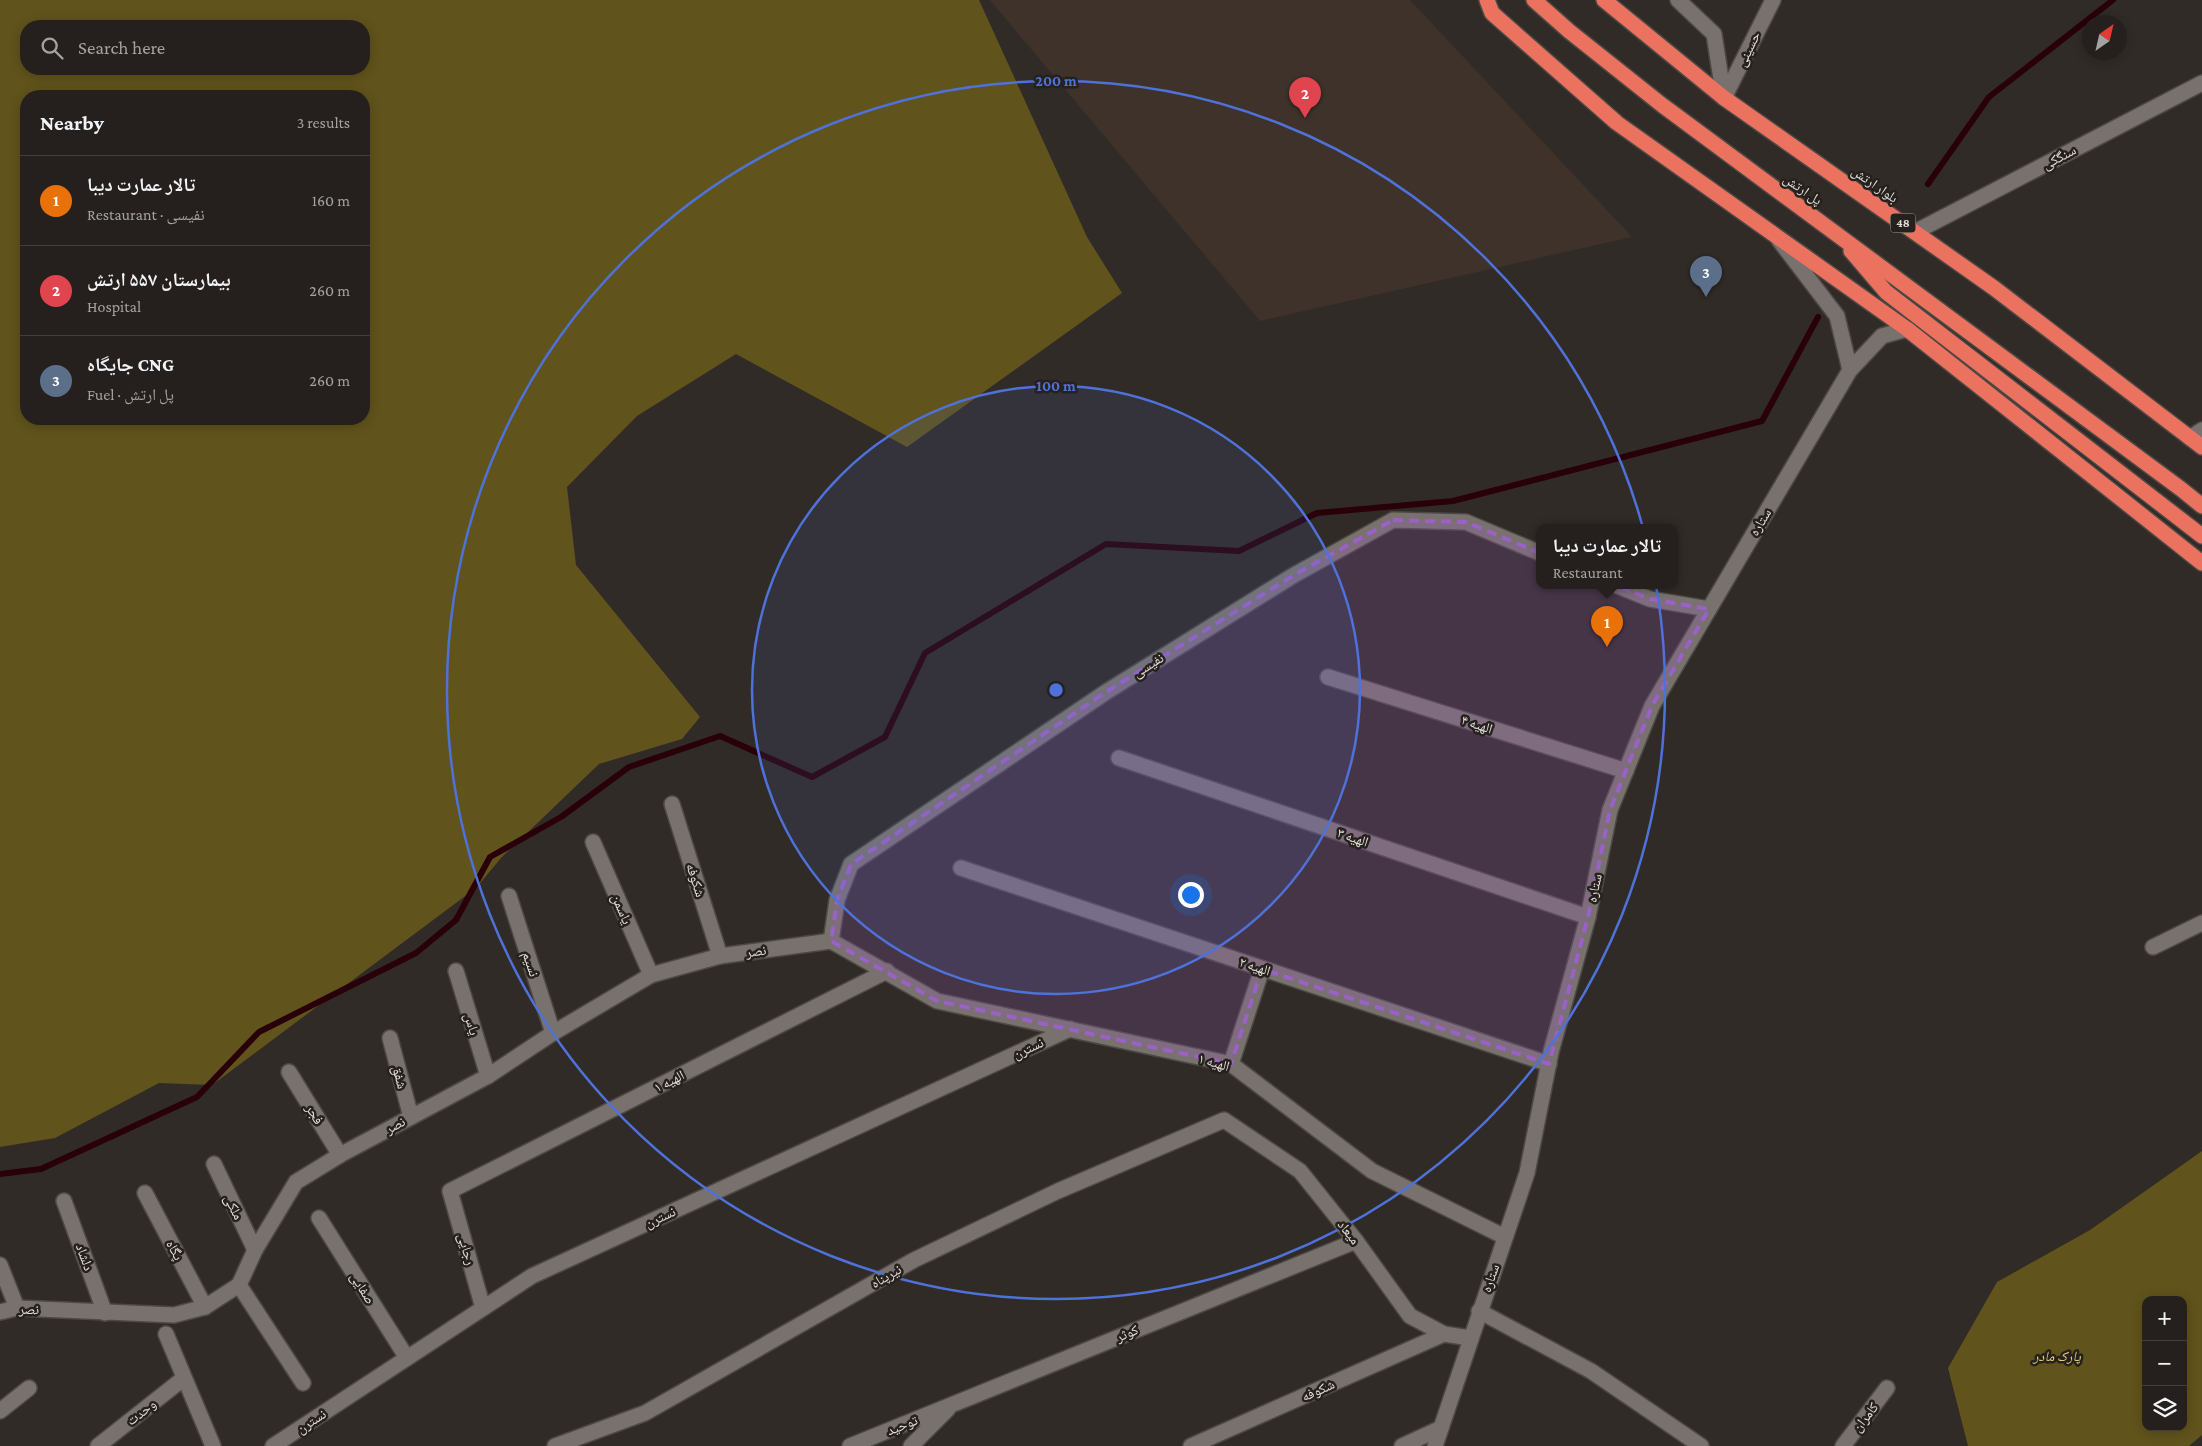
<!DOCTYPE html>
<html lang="en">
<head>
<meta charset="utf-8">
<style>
  :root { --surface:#25201d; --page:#2d2826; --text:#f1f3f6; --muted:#a3a3a4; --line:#423e3b; --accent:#d93025 }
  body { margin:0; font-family:"Crimson Pro","Noto Naskh Arabic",serif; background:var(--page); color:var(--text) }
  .controls { position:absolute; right:15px; bottom:15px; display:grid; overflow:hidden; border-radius:10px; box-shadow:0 2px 12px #0003 }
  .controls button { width:45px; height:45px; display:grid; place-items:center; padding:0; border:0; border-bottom:1px solid var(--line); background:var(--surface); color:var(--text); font:25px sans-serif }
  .compass { position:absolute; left:2082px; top:15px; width:45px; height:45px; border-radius:50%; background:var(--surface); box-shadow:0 2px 12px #0003; rotate:34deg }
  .you { position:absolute; left:1190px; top:894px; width:18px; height:18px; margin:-12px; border:4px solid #fff; border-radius:50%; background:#1a73e8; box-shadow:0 0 0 8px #1a73e833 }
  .badge { display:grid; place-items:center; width:32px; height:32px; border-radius:50%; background:var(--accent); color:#fff; font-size:16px; font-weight:700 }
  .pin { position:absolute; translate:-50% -41px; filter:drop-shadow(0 1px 2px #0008) }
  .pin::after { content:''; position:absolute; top:26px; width:18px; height:15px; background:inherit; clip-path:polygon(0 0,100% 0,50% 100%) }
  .popup { position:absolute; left:1536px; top:524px; width:142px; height:65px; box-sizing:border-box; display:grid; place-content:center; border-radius:10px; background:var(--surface); filter:drop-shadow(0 1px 4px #0005); font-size:16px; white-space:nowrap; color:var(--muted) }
  .popup b { font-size:19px; color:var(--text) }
  .popup::after { content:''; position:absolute; left:50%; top:100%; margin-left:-10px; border:10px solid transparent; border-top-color:var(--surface) }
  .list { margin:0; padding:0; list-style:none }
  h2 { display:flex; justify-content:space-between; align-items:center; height:65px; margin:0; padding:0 20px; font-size:21px }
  h2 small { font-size:16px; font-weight:400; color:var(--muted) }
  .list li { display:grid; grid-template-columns:32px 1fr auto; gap:15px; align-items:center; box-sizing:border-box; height:90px; padding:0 20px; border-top:1px solid var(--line) }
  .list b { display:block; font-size:19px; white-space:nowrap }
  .list p { margin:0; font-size:16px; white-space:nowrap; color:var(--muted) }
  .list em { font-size:16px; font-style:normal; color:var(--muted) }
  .icon { flex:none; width:28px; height:28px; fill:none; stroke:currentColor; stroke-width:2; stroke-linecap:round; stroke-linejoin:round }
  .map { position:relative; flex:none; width:2202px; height:1446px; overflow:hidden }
  .search { position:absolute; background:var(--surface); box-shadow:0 2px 12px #0003; left:20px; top:20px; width:350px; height:55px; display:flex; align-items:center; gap:12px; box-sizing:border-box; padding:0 18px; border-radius:20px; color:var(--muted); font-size:19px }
  .panel { position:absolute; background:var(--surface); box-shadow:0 2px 12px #0003; left:20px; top:90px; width:350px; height:335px; border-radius:20px }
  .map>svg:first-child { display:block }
  .built { fill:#3e322b }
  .green { fill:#60531c; fill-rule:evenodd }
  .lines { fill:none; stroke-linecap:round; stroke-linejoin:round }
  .stream { stroke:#290009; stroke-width:6 }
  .street-casing { stroke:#4d4845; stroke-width:18 }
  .secondary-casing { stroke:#4d4845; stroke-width:18 }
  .highway-casing { stroke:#4d4845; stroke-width:18 }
  .street { stroke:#79716d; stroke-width:15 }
  .secondary { stroke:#79716d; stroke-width:15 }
  .highway { stroke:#eb725f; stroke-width:15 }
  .marked { fill:#9a61c7; fill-opacity:0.2; stroke:#9a61c7; stroke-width:4; stroke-dasharray:10 6; stroke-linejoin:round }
  .ring { fill:none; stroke:#4e72d9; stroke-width:2.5 }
  .labels { text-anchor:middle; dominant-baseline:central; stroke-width:5; stroke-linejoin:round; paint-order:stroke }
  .shield { fill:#27211d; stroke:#aaa5a2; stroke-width:1 }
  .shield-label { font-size:12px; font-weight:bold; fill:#e2dedb }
  .street-label { font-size:14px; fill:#e2dedb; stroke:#27211d }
  .park-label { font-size:14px; font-style:italic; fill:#e5d07b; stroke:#27211d }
  .centre { fill:#4e72d9; stroke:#27211d; stroke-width:2.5 }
  .ring-label { font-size:15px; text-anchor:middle; font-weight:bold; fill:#4e72d9; stroke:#27211d; stroke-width:5; stroke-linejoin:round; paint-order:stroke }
</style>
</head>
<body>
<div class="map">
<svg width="2202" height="1446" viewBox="0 0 2202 1446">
  <rect width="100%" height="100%" fill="#312b27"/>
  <path class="built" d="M990,0H1410L1632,237L1260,321Z"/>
  <g class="green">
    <path d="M0,0H979L1087,237L1122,293L907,447L736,354L637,416L567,487L576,565L700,717L682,739L599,764L501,858L476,888L212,1085L159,1083L55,1138L0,1147ZM26,26H364V69H26ZM364,96V419H26V96Z"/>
    <path d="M2202,1151V1435L2189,1446H1968L1948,1368L1997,1282L2090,1230ZM2146,1300H2183V1427H2146Z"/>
  </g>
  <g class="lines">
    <g class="stream">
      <path d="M1928,184L1989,97L2113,0"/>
      <path d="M0,1174L41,1169L197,1097L259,1032L416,953L456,920L490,857L561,817L629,767L720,736L812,777L885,737L925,653L1106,544L1239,551L1317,513L1453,501L1762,421L1818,317"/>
    </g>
    <g class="street-casing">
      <g id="street">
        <path d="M1678,0L1714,34L1724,98"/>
        <path d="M1724,98L1773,0"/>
        <path d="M1915,232L2202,83"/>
        <path d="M2190,438L2202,430"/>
        <path d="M1618,586L1650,599L1709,609"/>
        <path d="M1328,677L1626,771"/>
        <path d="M1119,758L1588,917"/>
        <path d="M672,804L720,956"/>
        <path d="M593,842L651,975"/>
        <path d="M961,868L1549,1064"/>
        <path d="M509,896L553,1033"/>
        <path d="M831,941L837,900L851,864L1106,692L1294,575L1393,520L1466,522L1540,553"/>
        <path d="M831,941L937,1001L1231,1064L1372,1171L1505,1237"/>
        <path d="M2153,947L2202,923"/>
        <path d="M456,971L488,1076"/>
        <path d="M390,1038L411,1117"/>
        <path d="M1231,1064L1262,969"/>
        <path d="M289,1072L340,1155"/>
        <path d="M214,1164L255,1250"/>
        <path d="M145,1193L205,1307"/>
        <path d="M64,1201L105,1313"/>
        <path d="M319,1218L407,1358"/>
        <path d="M0,1265L17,1308"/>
        <path d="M239,1285L303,1383"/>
        <path d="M483,1308L450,1191L887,971"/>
        <path d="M1479,1311L1591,1371L1701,1446"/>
        <path d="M0,1312L17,1308L174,1315L205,1307L239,1285L255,1250L296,1182L340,1155L488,1076L553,1033L651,975L720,956L831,941"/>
        <path d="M166,1334L213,1446"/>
        <path d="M0,1411L29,1388"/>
        <path d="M98,1446L184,1378"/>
        <path d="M273,1446L532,1276L1070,1029"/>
        <path d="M555,1446L645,1413L914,1260L1058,1191L1224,1120L1300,1171L1356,1241L1410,1316L1444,1334L1470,1338"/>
        <path d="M850,1446L1356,1241"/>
        <path d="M911,1446L948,1409"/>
        <path d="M1191,1446L1444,1334"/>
        <path d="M1402,1446L1441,1428"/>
        <path d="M1843,1446L1887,1388"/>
      </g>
    </g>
    <g class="secondary-casing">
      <g id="secondary">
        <path d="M1779,240L1837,316L1850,370"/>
        <path d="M1435,1446L1527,1173L1551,1052L1588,917L1610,810L1652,706L1850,370L1882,336L1907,329"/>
      </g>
    </g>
    <g class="highway-casing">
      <g id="highway">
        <path d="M1487,0L1492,13L1617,123L1907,329L2202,563"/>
        <path d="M1534,0L1569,31L1662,105L2181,489L2202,506"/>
        <path d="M1604,0L1724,98L1994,288L2202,447"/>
        <path d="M1851,251L1886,292L2202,536"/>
      </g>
    </g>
    <use href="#street" class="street"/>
    <use href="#secondary" class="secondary"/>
    <use href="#highway" class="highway"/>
  </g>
  <path class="marked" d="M1393,520L1466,522L1650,599L1709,609L1652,706L1610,810L1588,917L1549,1064L1262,969L1231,1064L937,1001L831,941L837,900L851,864L1106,692L1294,575Z"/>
  <circle cx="1056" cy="690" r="304" fill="#4e72d9" fill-opacity=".12"/>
  <g class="ring">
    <circle cx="1056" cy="690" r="304"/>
    <circle cx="1056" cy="690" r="609"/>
  </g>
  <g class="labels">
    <rect class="shield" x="1890.5" y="213.5" width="25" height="19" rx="4"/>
    <g class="shield-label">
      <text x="1903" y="223">48</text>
    </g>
    <g class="street-label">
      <text transform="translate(1748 49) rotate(-64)">حسینی</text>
      <text transform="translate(2059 157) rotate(-28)">سنگکی</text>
      <text transform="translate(1875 184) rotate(35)">بلوار ارتش</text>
      <text transform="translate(1803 189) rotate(35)">پل ارتش</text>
      <text transform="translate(1760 522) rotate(-59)">ستاره</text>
      <text transform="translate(1148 665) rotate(-32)">نفیسی</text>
      <text transform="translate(1477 724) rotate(18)">الهیه ۴</text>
      <text transform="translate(1353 837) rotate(19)">الهیه ۳</text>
      <text transform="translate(696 880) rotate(72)">شکوفه</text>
      <text transform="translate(1594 888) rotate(-78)">ستاره</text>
      <text transform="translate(622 909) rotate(67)">یاسمن</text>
      <text transform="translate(756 951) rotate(-8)">نصر</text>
      <text transform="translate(531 964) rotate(72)">نسیم</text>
      <text transform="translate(1255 966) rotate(18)">الهیه ۲</text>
      <text transform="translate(472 1024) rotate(73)">یاس</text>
      <text transform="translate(1028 1048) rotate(-25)">نسترن</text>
      <text transform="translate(1214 1062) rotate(16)">الهیه ۱</text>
      <text transform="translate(400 1077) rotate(75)">شفق</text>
      <text transform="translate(669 1081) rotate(-27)">الهیه ۱</text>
      <text transform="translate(315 1114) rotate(59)">فجر</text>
      <text transform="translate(395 1125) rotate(-29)">نصر</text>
      <text transform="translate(234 1207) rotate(64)">ملکی</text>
      <text transform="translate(660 1217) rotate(-25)">نسترن</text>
      <text transform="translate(1349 1232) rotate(52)">میعاد</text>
      <text transform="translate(467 1249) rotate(74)">رجایی</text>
      <text transform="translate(175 1250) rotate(62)">پگاه</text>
      <text transform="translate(85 1257) rotate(70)">دلشاد</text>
      <text transform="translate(886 1276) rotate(-30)">نیرپناه</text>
      <text transform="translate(1490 1278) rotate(-71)">ستاره</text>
      <text transform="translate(363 1288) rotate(58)">صفایی</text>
      <text transform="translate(29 1309) rotate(1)">نصر</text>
      <text transform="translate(1127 1333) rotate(-22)">کوثر</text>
      <text transform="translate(1318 1390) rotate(-24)">شکوفه</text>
      <text transform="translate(141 1412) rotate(-38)">وحدت</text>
      <text transform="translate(1865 1417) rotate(-52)">کامران</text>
      <text transform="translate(311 1421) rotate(-33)">نسترن</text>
      <text transform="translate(902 1425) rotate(-22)">توحید</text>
    </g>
    <g class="park-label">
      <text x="2057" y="1356">پارک مادر</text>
    </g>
  </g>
  <circle cx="1056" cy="690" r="8" class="centre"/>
  <g class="ring-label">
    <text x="1056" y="86">200 m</text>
    <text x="1056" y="391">100 m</text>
  </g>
</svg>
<div class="controls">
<button>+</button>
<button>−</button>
<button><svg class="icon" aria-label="layers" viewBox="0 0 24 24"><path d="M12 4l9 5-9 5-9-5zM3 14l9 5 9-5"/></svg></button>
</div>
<svg class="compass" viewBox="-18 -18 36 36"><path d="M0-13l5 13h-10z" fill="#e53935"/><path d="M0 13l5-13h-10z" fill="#a3a3a4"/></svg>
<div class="you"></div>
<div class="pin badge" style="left:1607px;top:647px;background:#e8710a">1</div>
<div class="popup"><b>تالار عمارت دیبا</b>Restaurant</div>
<div class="pin badge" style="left:1305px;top:118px;background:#e0444e">2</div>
<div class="pin badge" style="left:1706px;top:297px;background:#5c6f8a">3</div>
<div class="search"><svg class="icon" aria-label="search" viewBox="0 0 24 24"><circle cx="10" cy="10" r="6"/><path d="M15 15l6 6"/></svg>Search here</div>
<section class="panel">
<h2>Nearby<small>3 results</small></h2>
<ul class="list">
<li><span class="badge" style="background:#e8710a">1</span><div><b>تالار عمارت دیبا</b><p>Restaurant · نفیسی</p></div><em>160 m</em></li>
<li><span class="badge" style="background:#e0444e">2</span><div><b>بیمارستان ۵۵۷ ارتش</b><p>Hospital</p></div><em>260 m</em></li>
<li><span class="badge" style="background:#5c6f8a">3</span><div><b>جایگاه CNG</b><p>Fuel · پل ارتش</p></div><em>260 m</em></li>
</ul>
</section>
</div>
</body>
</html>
